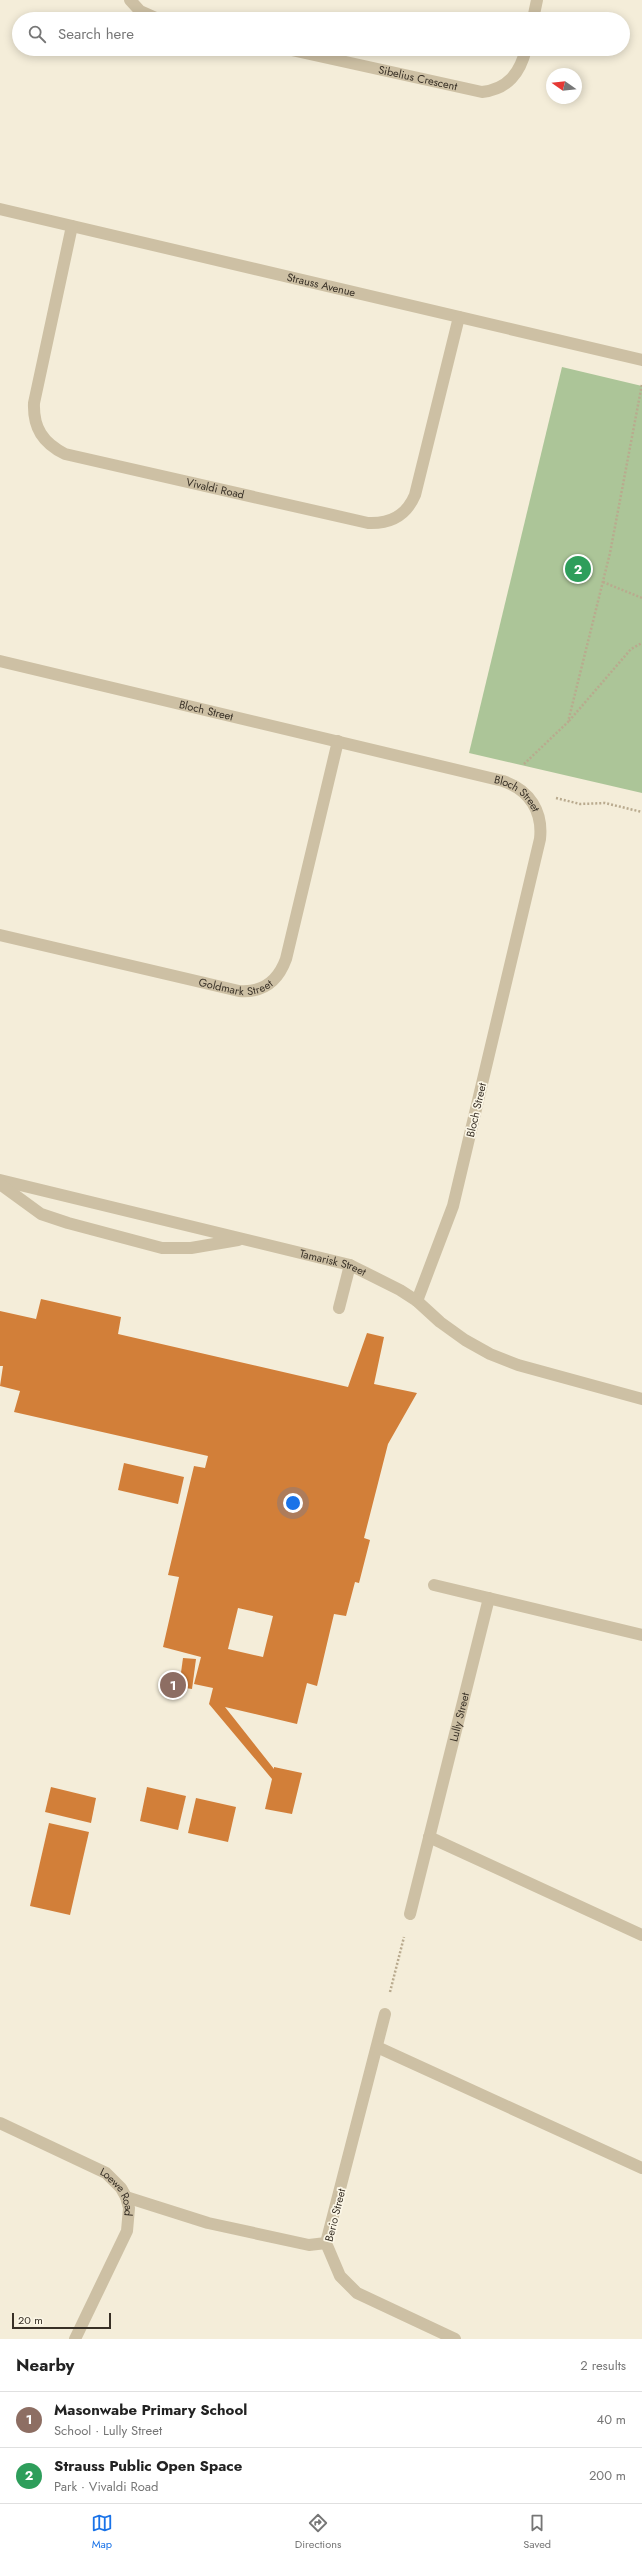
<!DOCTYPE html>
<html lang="en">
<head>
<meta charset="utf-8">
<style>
  :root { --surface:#fff; --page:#f2f2f2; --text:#222; --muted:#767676; --line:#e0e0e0; --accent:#1a73e8 }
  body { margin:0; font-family:Jost,sans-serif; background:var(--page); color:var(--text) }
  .compass { position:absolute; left:546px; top:68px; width:36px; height:36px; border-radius:50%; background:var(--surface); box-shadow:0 2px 10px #0003; rotate:284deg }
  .scale { position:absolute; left:12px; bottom:10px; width:99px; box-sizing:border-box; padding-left:4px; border:2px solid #383026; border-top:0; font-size:11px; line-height:14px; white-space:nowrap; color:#383026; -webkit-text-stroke:3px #fbf6e6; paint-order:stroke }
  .you { position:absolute; left:293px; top:1503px; width:14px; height:14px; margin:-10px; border:3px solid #fff; border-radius:50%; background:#1a73e8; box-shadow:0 0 0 6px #1a73e833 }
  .badge { display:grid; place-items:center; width:26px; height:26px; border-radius:50%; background:var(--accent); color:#fff; font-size:13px; font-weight:700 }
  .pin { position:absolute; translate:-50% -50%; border:2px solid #fff; box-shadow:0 1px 4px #0006 }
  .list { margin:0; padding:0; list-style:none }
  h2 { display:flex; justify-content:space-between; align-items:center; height:52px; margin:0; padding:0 16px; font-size:17px }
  h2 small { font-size:13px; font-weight:400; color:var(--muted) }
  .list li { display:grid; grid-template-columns:26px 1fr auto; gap:12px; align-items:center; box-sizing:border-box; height:56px; padding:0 16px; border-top:1px solid var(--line) }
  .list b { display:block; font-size:15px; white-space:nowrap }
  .list p { margin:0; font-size:13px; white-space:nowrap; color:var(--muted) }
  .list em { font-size:13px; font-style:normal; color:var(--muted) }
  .icon { flex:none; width:22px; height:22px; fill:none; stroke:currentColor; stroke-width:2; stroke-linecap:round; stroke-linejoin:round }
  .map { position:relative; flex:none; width:642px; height:2339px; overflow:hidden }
  .search { position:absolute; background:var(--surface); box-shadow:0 2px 10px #0003; left:12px; right:12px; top:12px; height:44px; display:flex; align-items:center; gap:10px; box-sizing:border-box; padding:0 14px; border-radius:22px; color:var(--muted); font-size:15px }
  .sheet { height:164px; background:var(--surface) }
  nav { display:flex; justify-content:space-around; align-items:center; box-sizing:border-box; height:56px; border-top:1px solid var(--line); background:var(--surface); font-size:11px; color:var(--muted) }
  nav a { display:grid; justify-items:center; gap:2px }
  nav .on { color:var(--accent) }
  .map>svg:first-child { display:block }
  .green { fill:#acc598 }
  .building { fill:#d27f39; fill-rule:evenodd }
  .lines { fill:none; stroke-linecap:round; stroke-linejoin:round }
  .path { stroke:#b9aa8e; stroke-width:2.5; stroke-dasharray:2 2; stroke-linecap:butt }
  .minor { stroke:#cdc0a4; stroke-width:12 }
  .labels { text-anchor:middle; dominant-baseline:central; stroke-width:3.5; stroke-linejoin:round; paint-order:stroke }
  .street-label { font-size:11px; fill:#383026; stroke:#fbf6e6 }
</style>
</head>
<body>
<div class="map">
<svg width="642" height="2339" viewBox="0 0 642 2339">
  <rect width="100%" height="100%" fill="#f4edd9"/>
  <path class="green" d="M562,367L642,386V793L469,753Z"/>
  <g class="building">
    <path d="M41,1299L121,1317L118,1334L348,1387L367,1333L384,1337L374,1384L417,1393L388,1444L364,1538L370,1540L359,1583L355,1582L346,1616L334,1614L317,1686L307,1683L297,1724L225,1707L274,1769V1767L302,1773L292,1814L265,1809L272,1779L209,1704L213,1688L194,1684L201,1657L163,1647L179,1577L168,1575L194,1466L205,1468L208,1456L14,1412L20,1391L0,1386L3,1366H0V1311L36,1319ZM238,1608L273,1616L263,1657L228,1649Z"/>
    <path d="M124,1463L184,1477L178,1504L118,1490Z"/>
    <path d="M183,1658L196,1659L192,1689L179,1687Z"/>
    <path d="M51,1787L96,1798L91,1823L45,1812Z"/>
    <path d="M147,1787L186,1796L178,1830L140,1821Z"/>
    <path d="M196,1798L236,1807L228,1842L188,1833Z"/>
    <path d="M49,1823L89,1832L70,1915L30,1906Z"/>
  </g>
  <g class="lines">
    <g class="path">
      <path d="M603,582L642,598"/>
      <path d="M569,721L631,649L642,643"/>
      <path d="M524,764L568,722L610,553L642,384"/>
      <path d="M556,798L580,804L605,803L642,812"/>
      <path d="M390,1992L404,1937"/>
    </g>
    <g class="minor">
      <path d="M130,0L140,11L158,19"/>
      <path d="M533,19L537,0"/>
      <path id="s1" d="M287,49L482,92C508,89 520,73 526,49"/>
      <path id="s2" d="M0,209L642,360"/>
      <path id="s3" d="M72,226L34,403C33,428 43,443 65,454L368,523C390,524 406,516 415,495L459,317"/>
      <path id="s4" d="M0,661L503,781C530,790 543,812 540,839L453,1206L417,1301"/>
      <path id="s5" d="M0,935L239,991C263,993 278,981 286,959L338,741"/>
      <path id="s6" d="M0,1180L350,1265L400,1290L417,1301L440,1322L465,1340L490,1354L518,1365L642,1399"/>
      <path d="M0,1184L41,1214L68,1223L162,1248H191L238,1240"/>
      <path d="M339,1308L350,1265"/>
      <path d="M434,1585L642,1635"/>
      <path d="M429,1837L642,1935"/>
      <path id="s7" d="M410,1914L489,1598"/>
      <path d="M385,2014L326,2243L340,2276L357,2293L455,2339"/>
      <path d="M377,2047L642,2168"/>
      <path id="s8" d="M0,2123L106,2173L121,2188L126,2197L129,2208L127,2231L75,2339"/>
      <path d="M126,2197L208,2223L309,2245L326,2243"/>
    </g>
  </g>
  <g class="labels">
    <g class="street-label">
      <text stroke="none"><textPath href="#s1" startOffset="134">Sibelius Crescent</textPath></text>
      <text stroke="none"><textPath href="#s2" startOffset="330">Strauss Avenue</textPath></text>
      <text stroke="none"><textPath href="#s3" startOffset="399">Vivaldi Road</textPath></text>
      <text stroke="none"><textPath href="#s4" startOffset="212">Bloch Street</textPath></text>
      <text stroke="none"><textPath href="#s4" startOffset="536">Bloch Street</textPath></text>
      <text stroke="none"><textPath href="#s5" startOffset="242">Goldmark Street</textPath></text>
      <text transform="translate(476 1110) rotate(-77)">Bloch Street</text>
      <text stroke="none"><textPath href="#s6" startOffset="343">Tamarisk Street</textPath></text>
      <text stroke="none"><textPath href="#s7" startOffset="203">Lully Street</textPath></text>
      <text stroke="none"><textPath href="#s8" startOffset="140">Loewe Road</textPath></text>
      <text transform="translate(335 2215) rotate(-76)">Berio Street</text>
    </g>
  </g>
</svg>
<svg class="compass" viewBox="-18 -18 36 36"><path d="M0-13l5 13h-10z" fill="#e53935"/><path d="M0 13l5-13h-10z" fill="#767676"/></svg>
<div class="scale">20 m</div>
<div class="you"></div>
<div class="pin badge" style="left:173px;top:1685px;background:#8d6e63">1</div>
<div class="pin badge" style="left:578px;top:569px;background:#2e9e5b">2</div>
<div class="search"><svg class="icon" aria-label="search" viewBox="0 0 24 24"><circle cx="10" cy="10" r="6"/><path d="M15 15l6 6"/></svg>Search here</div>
</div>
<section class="sheet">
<h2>Nearby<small>2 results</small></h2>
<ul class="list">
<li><span class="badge" style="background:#8d6e63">1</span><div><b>Masonwabe Primary School</b><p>School · Lully Street</p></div><em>40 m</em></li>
<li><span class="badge" style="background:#2e9e5b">2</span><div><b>Strauss Public Open Space</b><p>Park · Vivaldi Road</p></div><em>200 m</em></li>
</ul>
</section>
<nav>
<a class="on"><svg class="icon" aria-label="map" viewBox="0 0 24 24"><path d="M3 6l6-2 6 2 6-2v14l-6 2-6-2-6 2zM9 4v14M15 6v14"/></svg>Map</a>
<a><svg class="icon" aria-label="directions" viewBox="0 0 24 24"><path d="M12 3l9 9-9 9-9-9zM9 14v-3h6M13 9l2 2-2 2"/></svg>Directions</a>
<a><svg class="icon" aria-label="saved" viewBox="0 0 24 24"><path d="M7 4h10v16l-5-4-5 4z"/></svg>Saved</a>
</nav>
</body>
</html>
